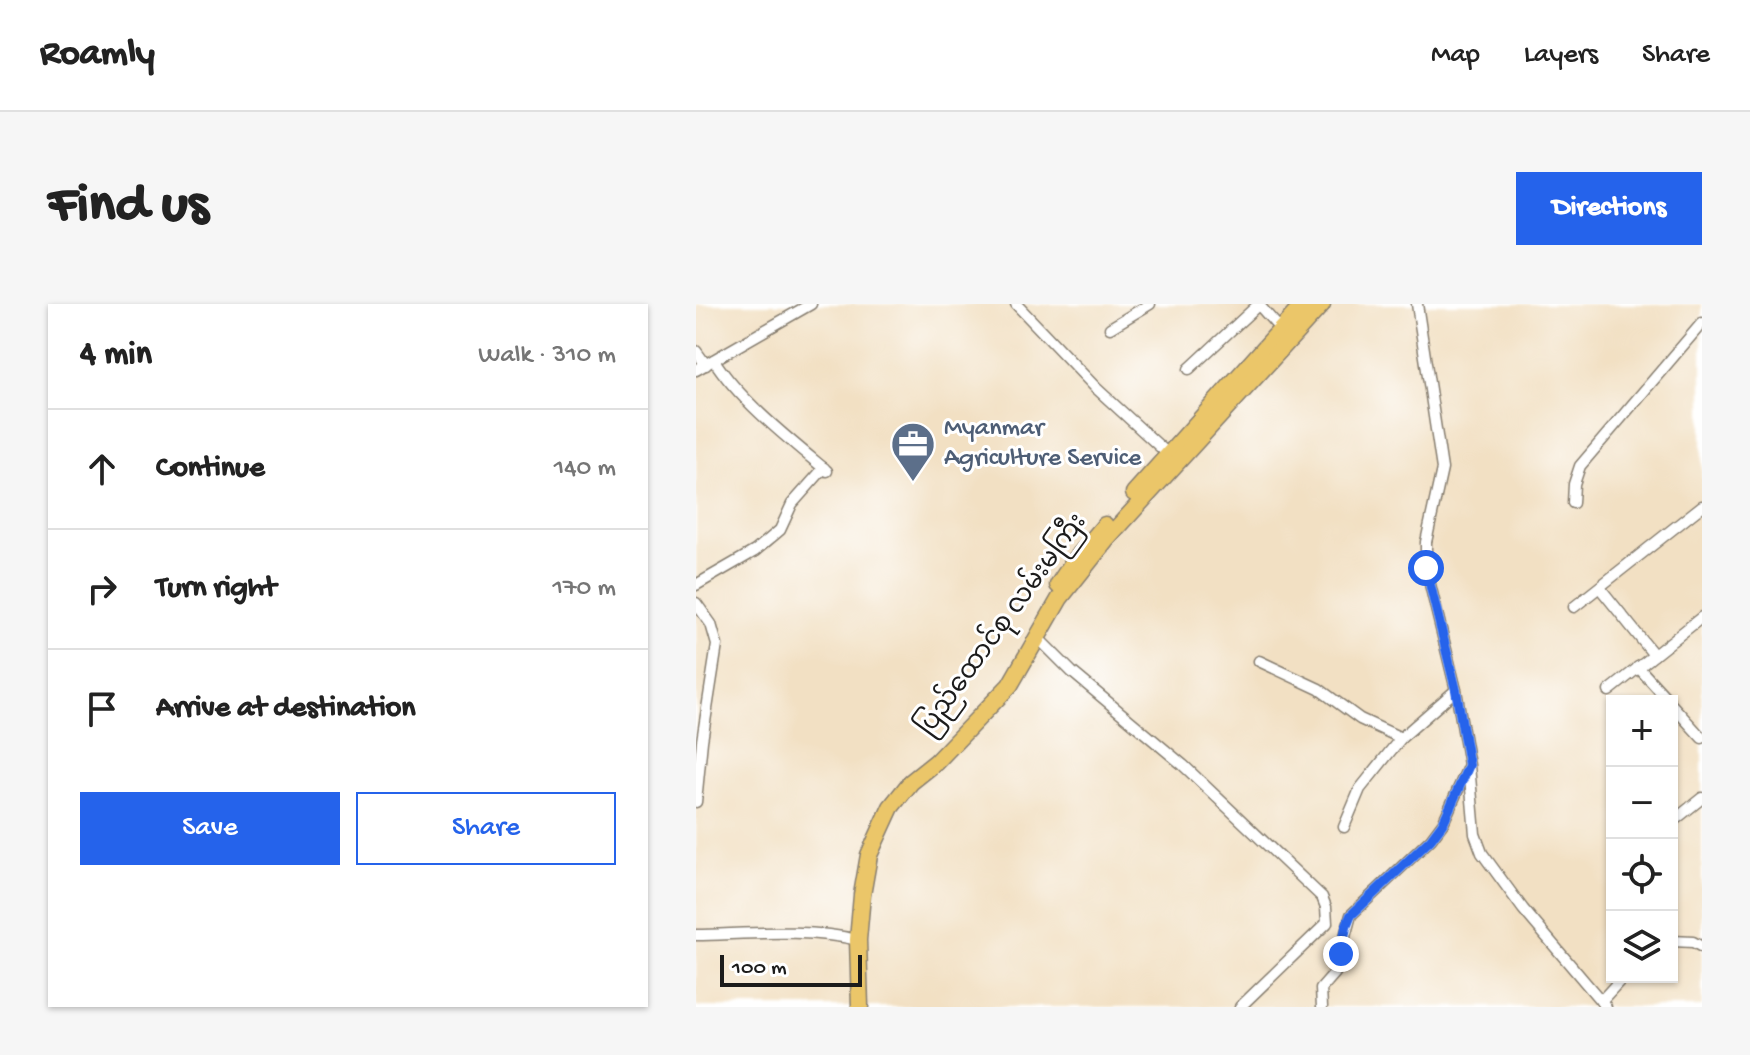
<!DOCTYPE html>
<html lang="en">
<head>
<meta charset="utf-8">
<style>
  :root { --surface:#fff; --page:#f6f6f6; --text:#222; --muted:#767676; --line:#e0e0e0; --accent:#2563eb }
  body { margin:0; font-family:"Gochi Hand","Noto Sans Myanmar",sans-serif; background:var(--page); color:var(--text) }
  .controls { position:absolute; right:24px; bottom:24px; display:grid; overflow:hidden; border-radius:0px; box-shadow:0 2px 6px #0004 }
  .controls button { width:72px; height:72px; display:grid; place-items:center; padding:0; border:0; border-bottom:2px solid var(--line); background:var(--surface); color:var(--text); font:40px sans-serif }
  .scale { position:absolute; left:24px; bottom:20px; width:142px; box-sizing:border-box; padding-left:8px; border:4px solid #1c1c1c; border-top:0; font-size:22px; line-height:28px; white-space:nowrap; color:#1c1c1c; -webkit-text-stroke:6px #fff; paint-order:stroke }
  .stop { position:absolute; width:24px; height:24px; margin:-18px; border:6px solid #2563eb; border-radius:50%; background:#fff }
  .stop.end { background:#2563eb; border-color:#fff; box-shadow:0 2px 8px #0008 }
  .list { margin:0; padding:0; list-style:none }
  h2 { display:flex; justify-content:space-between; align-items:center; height:104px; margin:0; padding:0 32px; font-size:34px }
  h2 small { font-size:26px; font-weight:400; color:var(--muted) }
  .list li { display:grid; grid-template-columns:52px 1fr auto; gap:24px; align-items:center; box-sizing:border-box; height:120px; padding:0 32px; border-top:2px solid var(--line) }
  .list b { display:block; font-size:30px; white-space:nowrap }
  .list em { font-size:26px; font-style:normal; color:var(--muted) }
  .actions { display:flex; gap:16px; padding:24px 32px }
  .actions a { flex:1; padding:18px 0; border:2px solid var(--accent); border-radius:0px; text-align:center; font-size:28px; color:var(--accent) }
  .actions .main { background:var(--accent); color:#fff }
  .icon { flex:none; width:44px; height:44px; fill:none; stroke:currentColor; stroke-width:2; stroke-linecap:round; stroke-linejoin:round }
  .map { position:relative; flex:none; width:1006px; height:703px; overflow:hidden; border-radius:0px }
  header { display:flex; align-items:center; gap:48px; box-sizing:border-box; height:112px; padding:0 40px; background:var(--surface); border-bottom:2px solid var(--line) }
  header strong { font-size:38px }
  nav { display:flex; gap:44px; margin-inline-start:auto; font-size:28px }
  .intro { display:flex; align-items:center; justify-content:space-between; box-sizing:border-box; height:192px; padding:0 48px }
  h1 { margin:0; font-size:56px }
  .button { padding:20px 36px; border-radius:0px; background:var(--accent); color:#fff; font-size:28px; font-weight:700 }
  main { display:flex; gap:48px; padding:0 48px }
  aside { flex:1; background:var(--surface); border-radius:0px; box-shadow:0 2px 6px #0004 }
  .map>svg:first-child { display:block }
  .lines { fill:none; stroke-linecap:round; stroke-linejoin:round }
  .street-casing { stroke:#877e70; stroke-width:13 }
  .primary-casing { stroke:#877e70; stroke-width:19 }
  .street { stroke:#fff; stroke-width:10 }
  .primary { stroke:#ebc669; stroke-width:16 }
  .route { stroke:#2563eb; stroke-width:10 }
  .labels { text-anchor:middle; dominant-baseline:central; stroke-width:6; stroke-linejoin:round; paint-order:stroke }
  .service-label { font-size:26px; fill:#4e5e75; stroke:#fff; text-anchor:start }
  .street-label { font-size:26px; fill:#1c1c1c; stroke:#fff }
</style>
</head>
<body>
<header>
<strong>Roamly</strong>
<nav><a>Map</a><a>Layers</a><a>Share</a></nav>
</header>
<div class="intro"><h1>Find us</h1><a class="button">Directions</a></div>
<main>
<aside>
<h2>4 min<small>Walk · 310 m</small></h2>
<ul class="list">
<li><svg class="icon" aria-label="ahead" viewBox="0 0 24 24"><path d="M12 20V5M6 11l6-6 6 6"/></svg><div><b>Continue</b></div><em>140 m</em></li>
<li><svg class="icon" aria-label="right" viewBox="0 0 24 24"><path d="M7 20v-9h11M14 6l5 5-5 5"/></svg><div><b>Turn right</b></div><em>170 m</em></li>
<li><svg class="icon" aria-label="arrive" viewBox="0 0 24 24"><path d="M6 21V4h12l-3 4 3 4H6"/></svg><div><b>Arrive at destination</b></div></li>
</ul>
<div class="actions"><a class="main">Save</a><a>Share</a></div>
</aside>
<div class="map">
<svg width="1006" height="703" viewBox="0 0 1006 703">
  <rect width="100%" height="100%" fill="#fff"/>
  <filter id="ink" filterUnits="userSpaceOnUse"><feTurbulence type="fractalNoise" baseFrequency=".0125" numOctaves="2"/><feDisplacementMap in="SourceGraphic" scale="16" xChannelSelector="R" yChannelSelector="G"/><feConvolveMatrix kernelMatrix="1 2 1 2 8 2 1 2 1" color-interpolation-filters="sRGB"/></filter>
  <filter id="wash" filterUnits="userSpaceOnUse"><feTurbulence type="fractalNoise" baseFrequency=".006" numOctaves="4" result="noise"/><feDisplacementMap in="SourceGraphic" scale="32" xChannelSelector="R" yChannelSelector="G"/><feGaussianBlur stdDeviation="1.8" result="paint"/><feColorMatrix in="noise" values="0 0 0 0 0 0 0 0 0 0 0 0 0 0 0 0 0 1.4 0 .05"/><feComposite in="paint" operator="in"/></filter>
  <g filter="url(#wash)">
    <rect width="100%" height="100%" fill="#f2e0c3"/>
  </g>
  <g filter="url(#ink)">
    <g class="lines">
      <g class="street-casing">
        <g id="street">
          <path d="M320,0L400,84L473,151"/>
          <path d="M562,0L585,26"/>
          <path d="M721,0L746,165L730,238V264L760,386L773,461L779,530L786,549L827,605L910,703"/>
          <path d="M414,24L454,0"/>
          <path d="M0,47L10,61"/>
          <path d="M18,56C43,96 95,137 131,167"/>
          <path d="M493,65L563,0"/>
          <path d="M0,66L115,0"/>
          <path d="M877,199L878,180L884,162L1006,19"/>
          <path d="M0,281L59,247L84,226L96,200L128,164"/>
          <path d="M904,284L958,351"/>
          <path d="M0,299L15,320L21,341L6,437L0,498"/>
          <path d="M878,303L1006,202"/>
          <path d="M341,333L376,368L487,461L626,593L630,603L631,619L544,703"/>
          <path d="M563,357L623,385L664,415L705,434"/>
          <path d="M942,363L973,397"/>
          <path d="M913,387L1006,313"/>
          <path d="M976,401L1006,434"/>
          <path d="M976,518L1006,494"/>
          <path d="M648,523L664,485L705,434L760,386"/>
          <path d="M0,631C53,630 110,624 162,636"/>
          <path d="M976,637L997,638L1006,643"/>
          <path d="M905,697L927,673"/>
          <path d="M626,703L625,685L639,669L655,611L735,535L747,519L772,463"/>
        </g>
      </g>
      <g class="primary-casing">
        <g id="primary">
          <path d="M438,189L608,0"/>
          <path d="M362,281L376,260L409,221"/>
          <path d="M164,703L162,636L166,591L173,551L195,503L215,478L240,458L314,381L364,294L411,235L626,0"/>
        </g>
      </g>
      <use href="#street" class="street"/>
      <use href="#primary" class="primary"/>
    </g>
  </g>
  <g class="lines" filter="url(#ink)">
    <path class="route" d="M645,650L650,623L655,611L735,535L747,519L773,461L760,386L730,264"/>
  </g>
  <defs>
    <g id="office-pin" transform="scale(2.3)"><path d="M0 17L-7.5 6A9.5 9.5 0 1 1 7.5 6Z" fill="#5c6f8a" stroke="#fff"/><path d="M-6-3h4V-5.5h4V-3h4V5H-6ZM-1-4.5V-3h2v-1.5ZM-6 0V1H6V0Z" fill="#fff"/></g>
  </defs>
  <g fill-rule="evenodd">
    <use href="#office-pin" x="217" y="140"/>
  </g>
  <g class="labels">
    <g class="service-label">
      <text x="248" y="125">Myanmar<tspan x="248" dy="30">Agriculture Service</tspan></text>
    </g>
    <g class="street-label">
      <text transform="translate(308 322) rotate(-54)">ပြည်ထောင်စု လမ်းမကြီး</text>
    </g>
  </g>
</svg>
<div class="controls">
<button>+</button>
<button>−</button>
<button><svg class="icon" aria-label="locate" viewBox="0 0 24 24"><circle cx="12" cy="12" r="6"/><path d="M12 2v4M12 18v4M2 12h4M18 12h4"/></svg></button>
<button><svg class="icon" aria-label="layers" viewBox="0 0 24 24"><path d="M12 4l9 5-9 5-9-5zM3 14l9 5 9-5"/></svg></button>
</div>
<div class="scale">100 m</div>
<div class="stop" style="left:730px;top:264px"></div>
<div class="stop end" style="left:645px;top:650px"></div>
</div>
</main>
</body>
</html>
